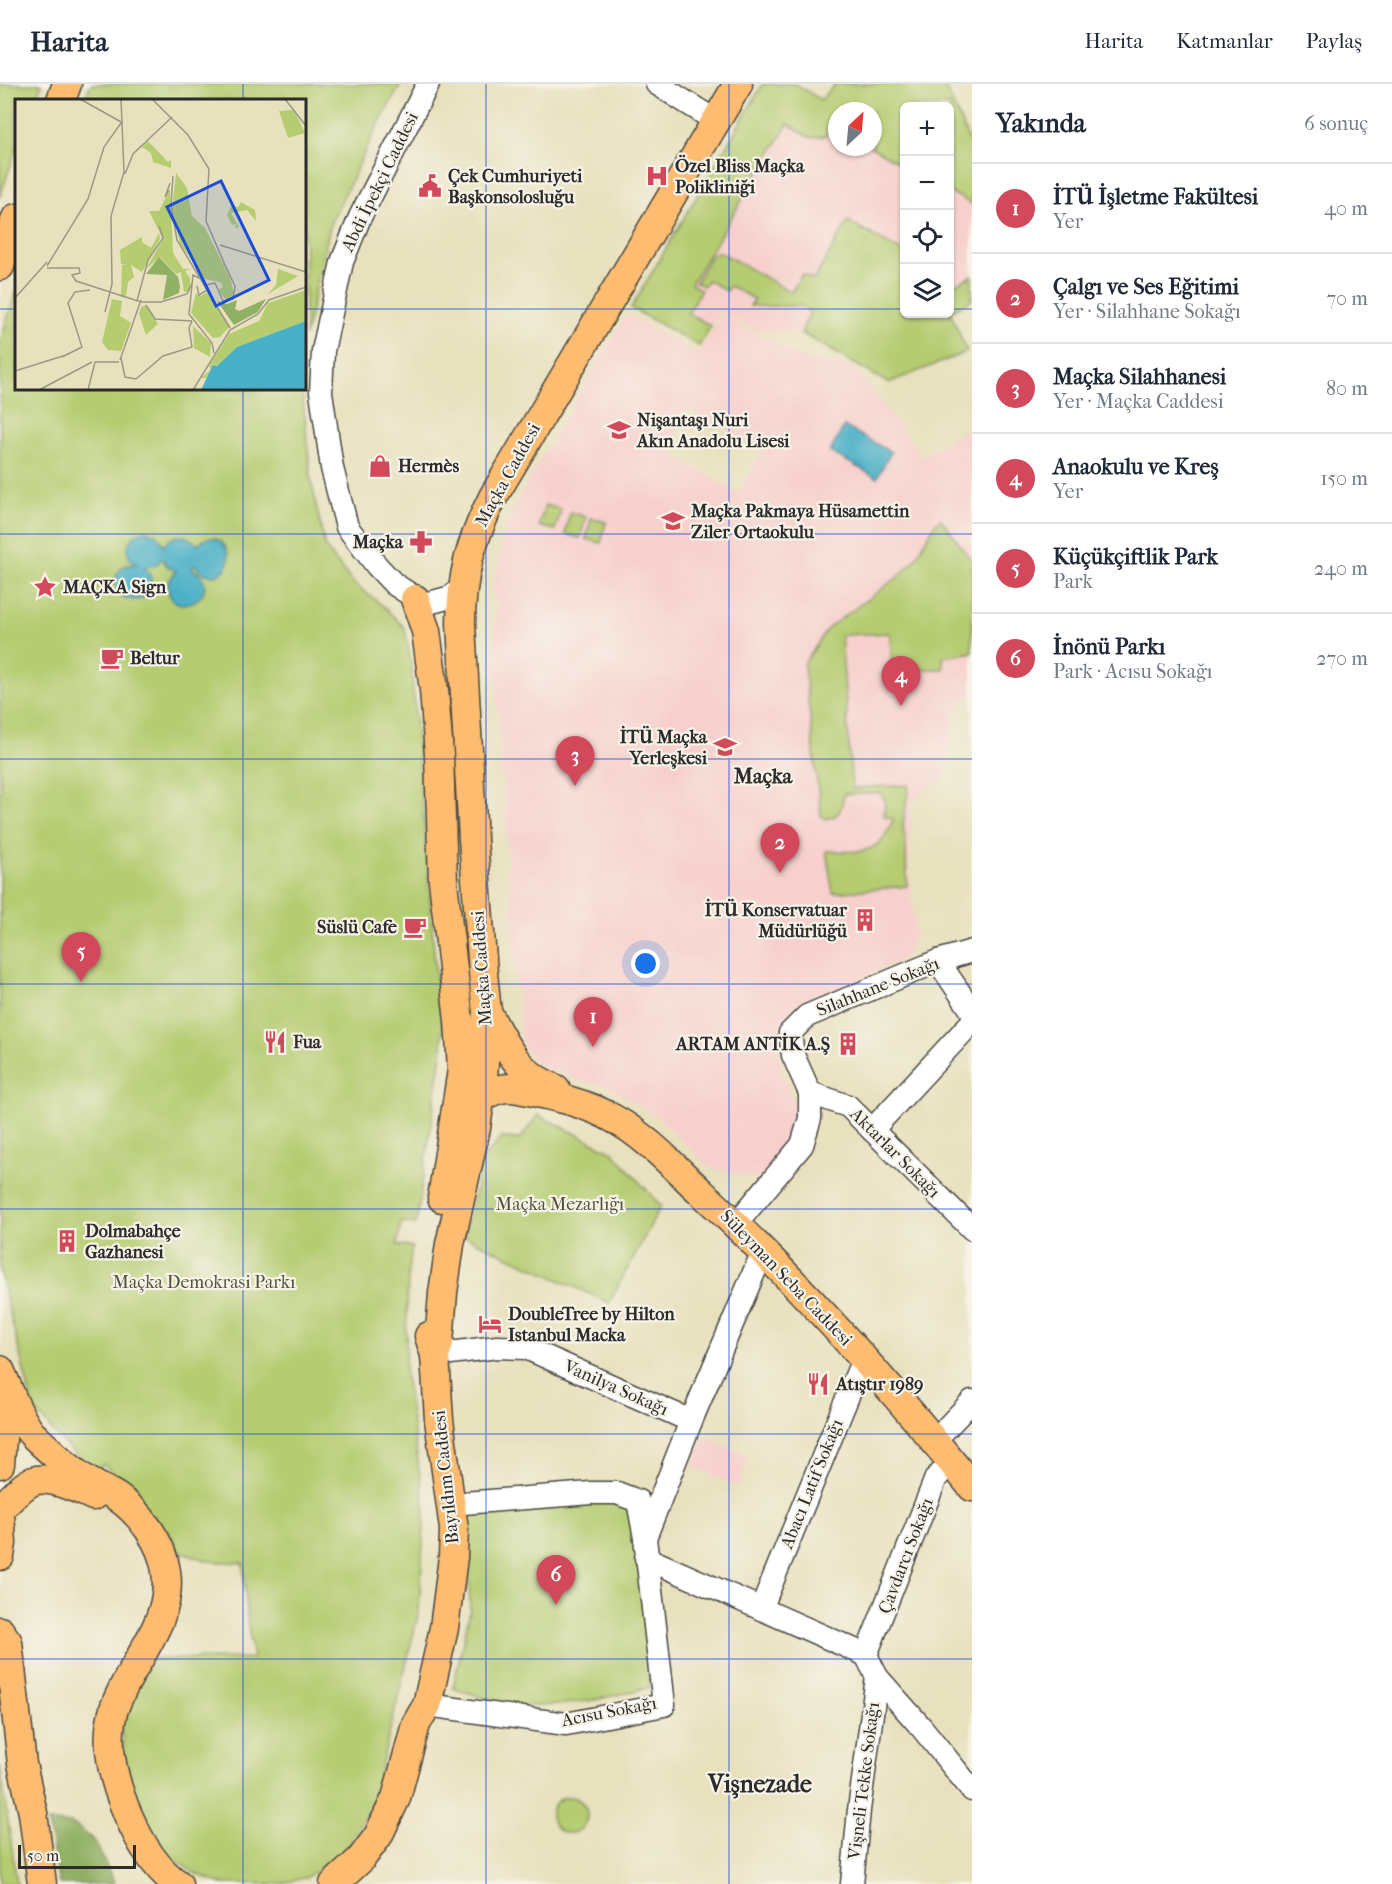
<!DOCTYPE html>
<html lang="tr">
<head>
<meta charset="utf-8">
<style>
  :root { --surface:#fff; --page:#f2f2f3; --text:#1f2937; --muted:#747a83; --line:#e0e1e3; --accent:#d1495b }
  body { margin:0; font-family:"IM FELL French Canon",serif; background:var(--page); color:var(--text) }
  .controls { position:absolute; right:18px; top:18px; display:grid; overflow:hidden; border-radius:9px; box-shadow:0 2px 4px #0004 }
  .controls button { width:54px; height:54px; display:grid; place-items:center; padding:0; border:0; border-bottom:2px solid var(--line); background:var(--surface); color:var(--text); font:30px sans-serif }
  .compass { position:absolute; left:828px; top:18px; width:54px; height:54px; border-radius:50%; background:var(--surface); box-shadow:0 2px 4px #0004; rotate:26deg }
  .scale { position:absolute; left:18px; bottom:15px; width:118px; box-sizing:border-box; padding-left:6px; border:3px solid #2b2b2b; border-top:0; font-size:16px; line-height:21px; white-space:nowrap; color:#2b2b2b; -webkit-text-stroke:4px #f7f3e8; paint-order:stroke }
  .you { position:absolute; left:646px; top:880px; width:21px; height:21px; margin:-15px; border:4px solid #fff; border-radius:50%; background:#1a73e8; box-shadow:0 0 0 9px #1a73e833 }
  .badge { display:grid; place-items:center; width:39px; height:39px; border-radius:50%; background:var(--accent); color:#fff; font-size:20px; font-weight:700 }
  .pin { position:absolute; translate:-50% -50px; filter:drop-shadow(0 2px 3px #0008) }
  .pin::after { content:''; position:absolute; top:32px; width:21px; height:18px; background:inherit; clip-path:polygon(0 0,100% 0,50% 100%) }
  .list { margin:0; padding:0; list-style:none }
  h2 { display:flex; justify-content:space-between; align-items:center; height:78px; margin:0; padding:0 24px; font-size:26px }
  h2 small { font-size:20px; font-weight:400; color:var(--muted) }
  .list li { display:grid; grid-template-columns:39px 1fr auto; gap:18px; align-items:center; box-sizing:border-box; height:90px; padding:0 24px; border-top:2px solid var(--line) }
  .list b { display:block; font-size:22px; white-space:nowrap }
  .list p { margin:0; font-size:20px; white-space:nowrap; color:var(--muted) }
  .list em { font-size:20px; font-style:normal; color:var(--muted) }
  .icon { flex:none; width:33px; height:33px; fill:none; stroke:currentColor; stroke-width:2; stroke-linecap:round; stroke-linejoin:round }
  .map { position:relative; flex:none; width:972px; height:1800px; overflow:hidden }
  header { display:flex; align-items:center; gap:36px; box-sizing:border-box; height:84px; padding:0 30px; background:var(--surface); border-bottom:2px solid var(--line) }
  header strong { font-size:28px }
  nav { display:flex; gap:33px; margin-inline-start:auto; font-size:21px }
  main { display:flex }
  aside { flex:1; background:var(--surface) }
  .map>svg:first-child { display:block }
  .built { fill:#f7d0cd; fill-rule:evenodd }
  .green { fill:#b5cc71; stroke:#707c4e; stroke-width:1.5 }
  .forest { fill:#90b063; stroke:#5e6e47; stroke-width:1.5 }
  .water { fill:#47afc6; stroke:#396d78; stroke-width:1.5 }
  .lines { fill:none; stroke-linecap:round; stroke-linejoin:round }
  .minor-casing { stroke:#474641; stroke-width:25 }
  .major-casing { stroke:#474641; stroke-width:31 }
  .minor { stroke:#fff; stroke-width:22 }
  .major { stroke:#fdbc70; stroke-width:28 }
  .grid { fill:none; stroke:#1d4ed8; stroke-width:1.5; stroke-opacity:0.55 }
  .labels { text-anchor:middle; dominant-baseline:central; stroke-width:4.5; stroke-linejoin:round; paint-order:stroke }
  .poi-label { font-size:18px; font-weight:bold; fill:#2b2b2b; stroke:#f7f3e8; text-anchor:start }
  .street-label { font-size:18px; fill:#2b2b2b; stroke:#f7f3e8 }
  .park-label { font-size:18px; fill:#4e533c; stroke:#f7f3e8 }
  .quarter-label { font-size:21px; font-weight:bold; fill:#2b2b2b; stroke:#f7f3e8 }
  .district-label { font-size:24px; font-weight:bold; fill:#2b2b2b; stroke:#f7f3e8 }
  .inset-river { fill:none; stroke:#47afc6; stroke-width:3 }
  .inset-road { fill:none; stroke:#9c9883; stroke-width:1.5 }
  .view { fill:#1d4ed8; fill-opacity:0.15; stroke:#1d4ed8; stroke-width:3 }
  .inset-edge { fill:none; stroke:#2b2b2b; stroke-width:3 }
</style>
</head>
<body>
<header>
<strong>Harita</strong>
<nav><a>Harita</a><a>Katmanlar</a><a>Paylaş</a></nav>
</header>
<main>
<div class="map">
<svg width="972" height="1800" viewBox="0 0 972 1800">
  <rect width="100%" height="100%" fill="#f7f3e8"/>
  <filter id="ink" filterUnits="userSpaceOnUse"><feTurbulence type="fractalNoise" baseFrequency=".0167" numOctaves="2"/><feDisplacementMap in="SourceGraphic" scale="12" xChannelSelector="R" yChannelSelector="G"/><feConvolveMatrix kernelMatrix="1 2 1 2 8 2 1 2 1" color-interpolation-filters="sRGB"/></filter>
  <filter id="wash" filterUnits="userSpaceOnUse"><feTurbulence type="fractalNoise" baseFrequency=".008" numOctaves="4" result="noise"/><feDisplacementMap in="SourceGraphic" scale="24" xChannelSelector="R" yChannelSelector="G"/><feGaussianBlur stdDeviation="1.35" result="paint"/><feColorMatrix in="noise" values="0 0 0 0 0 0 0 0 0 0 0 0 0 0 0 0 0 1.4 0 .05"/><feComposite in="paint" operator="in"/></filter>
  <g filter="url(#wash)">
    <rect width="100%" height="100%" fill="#e8e1be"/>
    <g class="built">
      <path d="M763,0H796L837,27V63H873L904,72V230L892,273L810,228L801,249L755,246L721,228L699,262L631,224Z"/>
      <path d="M950,101L972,116V192L950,203Z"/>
      <path d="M627,230L697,270L722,232L804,275L854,283L922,373L972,343V610L961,619L955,630L945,696L931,701L911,720L909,792L916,849L906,873L786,932L778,951L782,987L798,1029L800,1043L791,1069L763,1096L708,1083L660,1035L609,1003L563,992L534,979L521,960L494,572L496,521L493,502L509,434L529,396ZM690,325L763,367L738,409L667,367Z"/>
      <path d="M704,1353L749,1373L738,1403L692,1381Z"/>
    </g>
    <g class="green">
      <path d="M0,0H42L35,16H16V66L0,113Z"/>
      <path d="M91,0H401L376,45L331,138L305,253L304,16H84Z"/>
      <path d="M763,0H796L821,16L835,0H944L972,63V120L950,108V22H904V82L871,63H873V27H837V44L832,41L825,52L811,54L788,40L691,200L701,206L688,229L711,242L699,262L631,224Z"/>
      <path d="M848,137L904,169V230H950V227L967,268L888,299L801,249L810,228L801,222H750L754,215L730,202L726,207L708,196L703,202L696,198L711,171L720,168L791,208L802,190L814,196Z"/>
      <path d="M972,192V216L950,227V203Z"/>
      <path d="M16,207V304L302,305L311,396L325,463L353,499L382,521L405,544L411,578L436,892L443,917L442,969L416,1140L401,1138L397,1161L412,1163L408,1190L405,1289L425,1426L419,1527L373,1716L347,1764L307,1793L279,1800H222L194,1789L157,1763L128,1701L121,1642L150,1575L253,1574L248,1542L243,1479L208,1477L172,1464L138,1417L141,1413L103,1380L97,1388L76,1371L55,1350L33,1324L0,1189V258Z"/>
      <path d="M545,421L561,425L555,446L539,442Z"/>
      <path d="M570,428L586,433L580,454L565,450Z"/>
      <path d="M591,434L606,438L601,459L586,455Z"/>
      <path d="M941,435L972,477V568L943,573V585L892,586L890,549L841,551L852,704L909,701L903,741L906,764L907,802L833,809L826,767C861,768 880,772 893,735L884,732L885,716L880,709L844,710C841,724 842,732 825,735L821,731L804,580L828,544L898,493L915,476L935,440Z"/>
      <path d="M538,1031L613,1068L661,1122L609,1219L464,1152L483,1075L501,1054L520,1055Z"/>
      <path d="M623,1415L635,1430L638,1449L650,1603C608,1614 560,1625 516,1621C498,1620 472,1609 453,1604L470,1527L467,1427Z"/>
      <path d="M0,1682L17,1800H0Z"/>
      <circle cx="569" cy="1731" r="18"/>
    </g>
    <path class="forest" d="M48,1738L72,1739L90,1753L96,1760L115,1800H59Z"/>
    <g class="water">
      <path d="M844,342L891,368L877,394L830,368Z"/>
      <path d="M145,447L156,450L164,461C174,449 187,449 197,461C225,434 244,492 211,491C204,491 199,487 195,481L191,484C233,509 165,543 168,498L176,487L167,482L162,474L156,481L144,483C149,488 152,493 151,500C149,527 106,516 117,491C120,482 128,480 136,480C121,469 128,451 145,447Z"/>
    </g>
  </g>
  <g filter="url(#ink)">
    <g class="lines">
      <g class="minor-casing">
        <g id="minor">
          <path d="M428,0L360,133L342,178L323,267L321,308L332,384L347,443L377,482L394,500L425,520L451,513L462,504"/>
          <path d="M657,0L716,37"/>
          <path d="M938,877L972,927"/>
          <path d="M810,1009L848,1022L972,1145"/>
          <path d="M872,1046L972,938"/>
          <path d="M736,1140L802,1061L810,1034V1009L793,971L790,949L807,932L938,877L972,867"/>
          <path d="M435,1271L497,1263L526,1264L691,1337"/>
          <path d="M934,1357L972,1317"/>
          <path d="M645,1454L691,1337L758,1179L766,1169"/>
          <path d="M646,1474L866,1571L877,1593L922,1644L972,1706"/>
          <path d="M761,1525L863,1275"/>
          <path d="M866,1571L936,1394L952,1378"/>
          <path d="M427,1621L566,1640L664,1621L645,1454L638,1417L617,1409H591L451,1420"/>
          <path d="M852,1800L859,1726L877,1593"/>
        </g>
      </g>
      <g class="major-casing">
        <g id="major">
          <path d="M61,16L67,0"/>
          <path d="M0,182L16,134"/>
          <path d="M415,515L426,547L434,606L439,671L443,797L459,937L462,986L442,1114"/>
          <path d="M487,928C500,951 510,975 531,991C538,997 547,1001 556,1005"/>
          <path d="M470,1025C483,1010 498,1001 519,1005C552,1012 585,1018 614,1035C647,1053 674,1083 701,1108C799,1198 888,1299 972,1403"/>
          <path d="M435,1271L439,1259L443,1209L450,1160L476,1044L483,995L487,928L483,889L473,755L461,540C461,490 471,457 493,413L738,0"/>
          <path d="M0,1286C9,1305 19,1336 33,1351C46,1363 71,1387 85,1395C95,1402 106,1406 117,1413C140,1429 162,1458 166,1487C174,1539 129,1579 114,1625C103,1660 114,1698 128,1731C139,1756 154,1784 178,1800"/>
          <path d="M0,1380L3,1344L0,1302"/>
          <path d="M0,1425C10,1416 21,1402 33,1397C50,1391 78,1405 93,1412"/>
          <path d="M0,1430L2,1459L0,1472"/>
          <path d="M0,1547L8,1558L22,1680L33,1729L42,1800"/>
          <path d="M334,1800L361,1775L378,1752L396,1714L416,1640L427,1621L444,1544L453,1473L454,1445L439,1336L435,1271L429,1252"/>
        </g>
      </g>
      <use href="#minor" class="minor"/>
      <use href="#major" class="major"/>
    </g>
  </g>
  <path class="grid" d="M243,0V16M486,0V1800M729,0V1800M0,225H16M304,225H904M950,225H972M243,304V1800M0,450H972M0,675H972M0,900H972M0,1125H972M0,1350H972M0,1575H972"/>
  <defs>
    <g id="hospital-bare" transform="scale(1.8)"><path d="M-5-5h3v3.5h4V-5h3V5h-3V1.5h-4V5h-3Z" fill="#d1495b" stroke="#f7f3e8" stroke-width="2.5" paint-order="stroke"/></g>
    <g id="civic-bare" transform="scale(1.8)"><path d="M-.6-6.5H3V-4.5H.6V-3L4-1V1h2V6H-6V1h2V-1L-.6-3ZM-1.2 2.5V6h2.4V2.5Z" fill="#d1495b" stroke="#f7f3e8" stroke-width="2.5" paint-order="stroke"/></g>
    <g id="school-bare" transform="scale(1.8)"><path d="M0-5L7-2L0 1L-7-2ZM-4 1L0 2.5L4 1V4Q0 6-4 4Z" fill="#d1495b" stroke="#f7f3e8" stroke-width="2.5" paint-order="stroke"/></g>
    <g id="shop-bare" transform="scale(1.8)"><path d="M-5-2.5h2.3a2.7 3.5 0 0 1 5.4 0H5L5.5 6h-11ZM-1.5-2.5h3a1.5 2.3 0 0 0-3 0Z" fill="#d1495b" stroke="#f7f3e8" stroke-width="2.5" paint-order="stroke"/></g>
    <g id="pharmacy-bare" transform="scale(1.8)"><path d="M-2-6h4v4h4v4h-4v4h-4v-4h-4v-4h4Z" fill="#d1495b" stroke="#f7f3e8" stroke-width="2.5" paint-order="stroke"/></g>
    <g id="sight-bare" transform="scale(1.8)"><path d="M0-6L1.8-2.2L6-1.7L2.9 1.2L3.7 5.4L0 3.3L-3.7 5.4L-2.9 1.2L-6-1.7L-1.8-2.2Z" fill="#d1495b" stroke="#f7f3e8" stroke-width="2.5" paint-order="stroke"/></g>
    <g id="cafe-bare" transform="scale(1.8)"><path d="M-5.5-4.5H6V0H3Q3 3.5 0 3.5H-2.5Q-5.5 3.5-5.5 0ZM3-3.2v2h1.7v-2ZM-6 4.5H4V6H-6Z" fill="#d1495b" stroke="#f7f3e8" stroke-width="2.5" paint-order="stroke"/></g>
    <g id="university-bare" transform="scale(1.8)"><path d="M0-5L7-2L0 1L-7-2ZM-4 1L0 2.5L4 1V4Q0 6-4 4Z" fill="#d1495b" stroke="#f7f3e8" stroke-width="2.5" paint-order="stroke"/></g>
    <g id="building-bare" transform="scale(1.8)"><path d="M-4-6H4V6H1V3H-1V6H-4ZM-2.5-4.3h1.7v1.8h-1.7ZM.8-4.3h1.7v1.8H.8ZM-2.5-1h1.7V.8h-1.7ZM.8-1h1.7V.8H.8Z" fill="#d1495b" stroke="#f7f3e8" stroke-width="2.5" paint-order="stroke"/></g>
    <g id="restaurant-bare" transform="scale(1.8)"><path d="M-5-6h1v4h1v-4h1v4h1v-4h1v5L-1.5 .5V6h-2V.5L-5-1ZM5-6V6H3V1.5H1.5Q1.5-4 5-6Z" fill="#d1495b" stroke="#f7f3e8" stroke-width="2.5" paint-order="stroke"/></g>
    <g id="hotel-bare" transform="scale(1.8)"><path d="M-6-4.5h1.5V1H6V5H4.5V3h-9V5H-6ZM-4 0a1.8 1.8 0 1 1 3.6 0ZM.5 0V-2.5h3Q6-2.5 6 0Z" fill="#d1495b" stroke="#f7f3e8" stroke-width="2.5" paint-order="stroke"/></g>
  </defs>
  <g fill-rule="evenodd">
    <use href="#hospital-bare" x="657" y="92"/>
    <use href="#civic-bare" x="430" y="102"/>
    <use href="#school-bare" x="619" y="346"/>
    <use href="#shop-bare" x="380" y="382"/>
    <use href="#school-bare" x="673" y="437"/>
    <use href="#pharmacy-bare" x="421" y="458"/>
    <use href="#sight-bare" x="45" y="503"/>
    <use href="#cafe-bare" x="112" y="574"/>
    <use href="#university-bare" x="725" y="663"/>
    <use href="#building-bare" x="865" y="836"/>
    <use href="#cafe-bare" x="415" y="843"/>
    <use href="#restaurant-bare" x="275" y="958"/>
    <use href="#building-bare" x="848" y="960"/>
    <use href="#building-bare" x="67" y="1157"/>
    <use href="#hotel-bare" x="490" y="1240"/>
    <use href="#restaurant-bare" x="818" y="1300"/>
  </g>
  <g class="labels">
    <g class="poi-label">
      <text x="675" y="82">Özel Bliss Maçka<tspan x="675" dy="21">Polikliniği</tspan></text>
      <text x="448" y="92">Çek Cumhuriyeti<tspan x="448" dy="21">Başkonsolosluğu</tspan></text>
      <text x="637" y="336">Nişantaşı Nuri<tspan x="637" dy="21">Akın Anadolu Lisesi</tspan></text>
      <text x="398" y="382">Hermès</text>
      <text x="691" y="427">Maçka Pakmaya Hüsamettin<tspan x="691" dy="21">Ziler Ortaokulu</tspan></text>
      <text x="403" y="458" text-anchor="end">Maçka</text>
      <text x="63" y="503">MAÇKA Sign</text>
      <text x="130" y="574">Beltur</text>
      <text x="707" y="653" text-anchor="end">İTÜ Maçka<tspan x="707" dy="21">Yerleşkesi</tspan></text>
      <text x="847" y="826" text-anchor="end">İTÜ Konservatuar<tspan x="847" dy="21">Müdürlüğü</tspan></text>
      <text x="397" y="843" text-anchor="end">Süslü Cafe</text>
      <text x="293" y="958">Fua</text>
      <text x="830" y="960" text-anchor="end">ARTAM ANTİK A.Ş</text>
      <text x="85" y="1147">Dolmabahçe<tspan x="85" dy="21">Gazhanesi</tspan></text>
      <text x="508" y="1230">DoubleTree by Hilton<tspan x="508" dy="21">Istanbul Macka</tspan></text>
      <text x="836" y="1300">Atıştır 1989</text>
    </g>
    <g class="street-label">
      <text transform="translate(380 98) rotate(-64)">Abdi İpekçi Caddesi</text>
      <text transform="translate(508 391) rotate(-61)">Maçka Caddesi</text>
      <text transform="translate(482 884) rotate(-94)">Maçka Caddesi</text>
      <text transform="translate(878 903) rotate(-22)">Silahhane Sokağı</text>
      <text transform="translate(895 1069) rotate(45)">Aktarlar Sokağı</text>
      <text transform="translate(786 1194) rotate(46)">Süleyman Seba Caddesi</text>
      <text transform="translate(616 1304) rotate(24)">Vanilya Sokağı</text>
      <text transform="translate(446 1393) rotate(-96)">Bayıldım Caddesi</text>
      <text transform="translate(812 1400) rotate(-68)">Abacı Latif Sokağı</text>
      <text transform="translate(906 1472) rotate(-69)">Çavdarcı Sokağı</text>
      <text transform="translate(609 1628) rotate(-11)">Acısu Sokağı</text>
      <text transform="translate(864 1697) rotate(-83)">Vişneli Tekke Sokağı</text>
    </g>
    <g class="park-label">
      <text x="560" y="1120">Maçka Mezarlığı</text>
      <text x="204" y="1198">Maçka Demokrasi Parkı</text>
    </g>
    <g class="quarter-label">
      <text x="763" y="692">Maçka</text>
    </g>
    <g class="district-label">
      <text x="760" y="1700">Vişnezade</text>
    </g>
  </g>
  <g transform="translate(15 15)">
    <rect width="291" height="291" fill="#e8e1be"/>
    <path d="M279,11L290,34L273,39L264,12ZM133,42L153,63L156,61V69L138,63L136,54L127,48ZM161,74L172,89L177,117L190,129L216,181L219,196L211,201L203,191L208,188L205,183L190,180L165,145L157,109ZM155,90L158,154L168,170H176L170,172L175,179V192L169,193L166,173L161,175L145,158L131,170L148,140L134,112H144ZM226,103L240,111L241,122L232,111L216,114L224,128L220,130L221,125L217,126L212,116L216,107L223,108ZM144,134L145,140L127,173L116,166L119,178L113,183L111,197L106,198L107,166L111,165H106L105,151L127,138V143L136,149ZM263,170L283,177L253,195L261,186ZM291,191V222L222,248L202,267L198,265L197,270L191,279H185L196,271L194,267L214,235L244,222L253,204ZM193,193L215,227L205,238L198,239L176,214L181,194L185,197ZM97,200L107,202L105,217L116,224L106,252L93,251L87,243ZM131,206L143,225L131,236L124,215L126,208ZM178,227L196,244L195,258L179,249Z" fill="#b5cc71"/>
    <path d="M144,158L163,178L165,187L164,194L148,201L152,176L131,175ZM251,200L243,213L219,226L202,202L212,205L222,201L220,210L224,212Z" fill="#90b063"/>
    <path d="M291,222V291H186L198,266L202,267L222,248Z" fill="#47afc6"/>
    <path class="inset-river" d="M256,291L291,258M260,291L291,261M265,291L291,266M271,291L291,272"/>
    <path class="inset-road" d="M65,0L108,24M137,0L173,36L194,70L191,122L210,166M270,0L291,27M110,75L118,55L157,18M158,77L156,106L162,141L192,191M154,91L150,98L155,84M205,146L291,173M32,167L73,100L89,48L106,24M32,169H64L65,174L57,176L61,182L126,203H146L172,195L177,184M184,179L178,176L174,215L197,244L199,254M191,186L200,184L208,202L218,200L220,187L209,164M182,187L184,196L192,191M191,190L215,229M0,199L32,163M122,202L133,161L148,139L144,127M131,206L140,220L177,222M90,213L97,185L96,117L109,73L106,0M47,258L67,248L53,204L60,193L75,191M106,259L110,278L121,280L148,257L177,248L174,229L177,222M105,261L126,201M0,272L51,256M24,291L77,263M73,291L80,263H104M178,291L215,231L243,215L254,201L291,188"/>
    <path class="view" d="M206,82L254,181L201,207L152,108Z"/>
    <rect width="291" height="291" class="inset-edge"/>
  </g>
</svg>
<div class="controls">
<button>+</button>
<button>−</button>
<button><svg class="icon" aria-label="locate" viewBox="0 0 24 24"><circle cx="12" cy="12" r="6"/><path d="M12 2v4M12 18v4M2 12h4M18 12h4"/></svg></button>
<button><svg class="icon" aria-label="layers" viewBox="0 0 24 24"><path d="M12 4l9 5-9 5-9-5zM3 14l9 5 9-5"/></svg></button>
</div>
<svg class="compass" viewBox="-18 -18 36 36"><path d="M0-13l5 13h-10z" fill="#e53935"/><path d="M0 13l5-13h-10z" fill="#747a83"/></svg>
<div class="scale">50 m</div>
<div class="you"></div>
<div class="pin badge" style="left:593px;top:963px">1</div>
<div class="pin badge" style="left:780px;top:789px">2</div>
<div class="pin badge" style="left:575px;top:702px">3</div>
<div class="pin badge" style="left:901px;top:622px">4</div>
<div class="pin badge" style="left:81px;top:898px">5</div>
<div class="pin badge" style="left:556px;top:1521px">6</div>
</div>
<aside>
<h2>Yakında<small>6 sonuç</small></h2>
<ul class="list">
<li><span class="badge">1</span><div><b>İTÜ İşletme Fakültesi</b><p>Yer</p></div><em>40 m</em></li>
<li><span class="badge">2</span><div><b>Çalgı ve Ses Eğitimi</b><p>Yer · Silahhane Sokağı</p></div><em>70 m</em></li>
<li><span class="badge">3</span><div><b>Maçka Silahhanesi</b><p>Yer · Maçka Caddesi</p></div><em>80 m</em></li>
<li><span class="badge">4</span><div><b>Anaokulu ve Kreş</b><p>Yer</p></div><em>150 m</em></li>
<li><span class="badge">5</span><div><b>Küçükçiftlik Park</b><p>Park</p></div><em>240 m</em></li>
<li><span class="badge">6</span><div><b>İnönü Parkı</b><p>Park · Acısu Sokağı</p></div><em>270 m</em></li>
</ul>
</aside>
</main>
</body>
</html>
